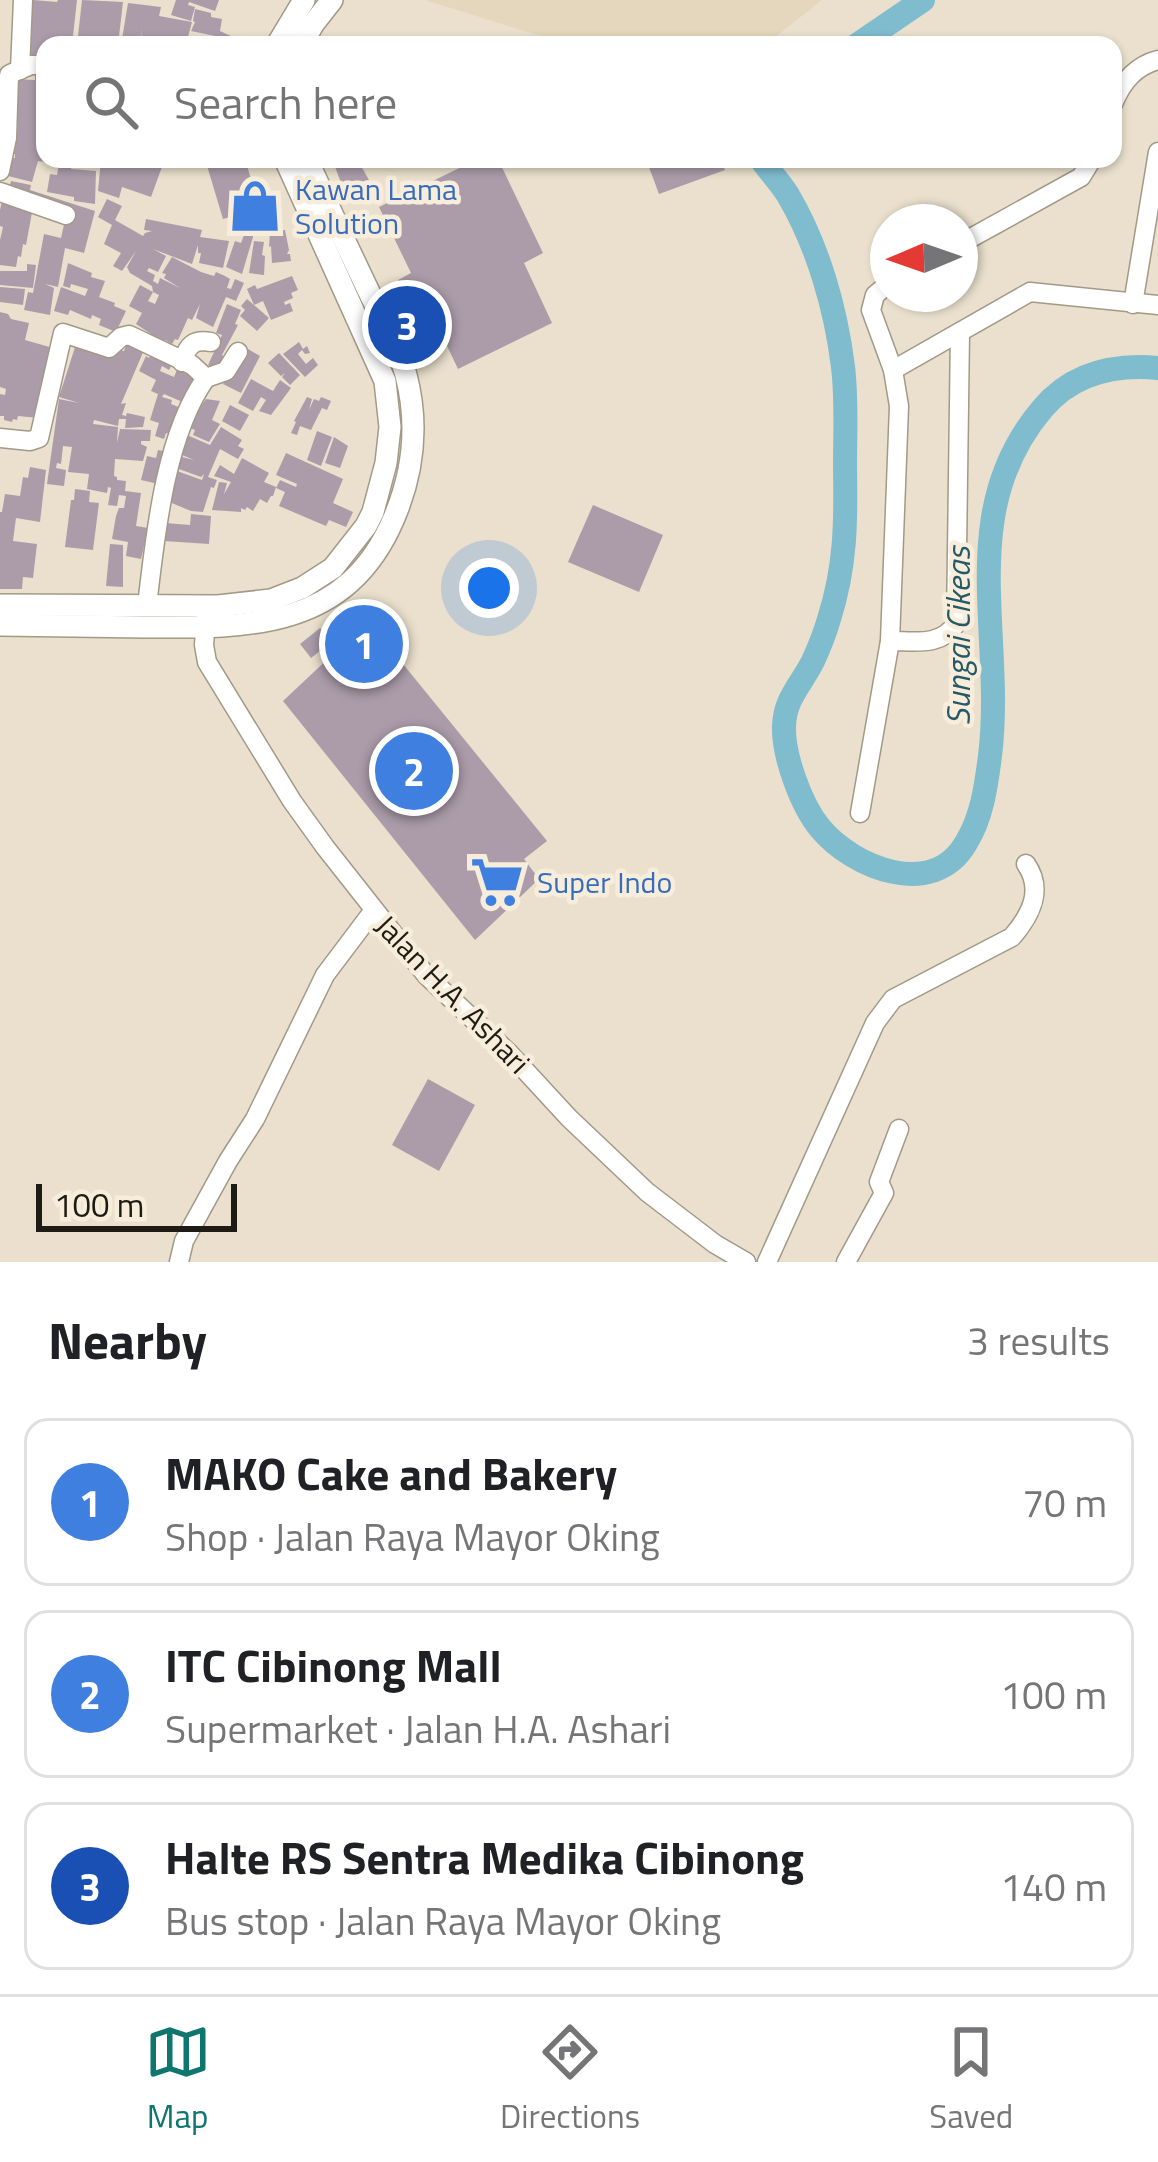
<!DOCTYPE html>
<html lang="en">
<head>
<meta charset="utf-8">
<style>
  :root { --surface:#fff; --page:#f2f2f2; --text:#202124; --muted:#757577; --line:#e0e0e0; --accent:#0f766e }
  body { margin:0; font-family:"Titillium Web",sans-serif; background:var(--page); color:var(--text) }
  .compass { position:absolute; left:870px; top:204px; width:108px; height:108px; border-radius:50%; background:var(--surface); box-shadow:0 3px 9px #0004; rotate:268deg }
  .scale { position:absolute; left:36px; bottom:30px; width:201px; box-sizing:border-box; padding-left:12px; border:6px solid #1e1b14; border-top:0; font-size:33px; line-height:42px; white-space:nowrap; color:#1e1b14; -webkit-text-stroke:9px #f7edda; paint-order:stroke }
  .you { position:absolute; left:489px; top:588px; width:42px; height:42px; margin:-30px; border:9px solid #fff; border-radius:50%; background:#1a73e8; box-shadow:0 0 0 18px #1a73e833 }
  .badge { display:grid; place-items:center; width:78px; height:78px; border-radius:50%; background:var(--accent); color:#fff; font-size:39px; font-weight:700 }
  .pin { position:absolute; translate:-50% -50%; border:6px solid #fff; box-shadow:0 3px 12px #0006 }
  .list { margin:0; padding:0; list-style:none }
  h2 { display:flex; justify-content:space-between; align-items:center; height:156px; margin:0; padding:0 48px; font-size:51px }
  h2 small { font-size:39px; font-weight:400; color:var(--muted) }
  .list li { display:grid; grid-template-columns:78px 1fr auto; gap:36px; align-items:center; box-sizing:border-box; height:168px; margin:0 24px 24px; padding:0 24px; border:3px solid var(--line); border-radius:24px }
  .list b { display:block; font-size:45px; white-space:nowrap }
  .list p { margin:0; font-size:39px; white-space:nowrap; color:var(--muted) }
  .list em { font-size:39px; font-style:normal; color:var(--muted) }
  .icon { flex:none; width:66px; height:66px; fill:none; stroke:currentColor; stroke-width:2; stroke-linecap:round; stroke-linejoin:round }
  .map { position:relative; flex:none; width:1158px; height:1262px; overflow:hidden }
  .search { position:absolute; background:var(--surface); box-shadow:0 3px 9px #0004; left:36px; right:36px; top:36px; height:132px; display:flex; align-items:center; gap:30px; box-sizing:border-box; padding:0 42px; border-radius:24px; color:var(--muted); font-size:45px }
  .sheet { height:732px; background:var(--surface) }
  nav { display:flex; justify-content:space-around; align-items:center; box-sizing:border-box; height:168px; border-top:3px solid var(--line); background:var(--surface); font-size:33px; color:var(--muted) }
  nav a { display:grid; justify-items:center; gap:6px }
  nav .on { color:var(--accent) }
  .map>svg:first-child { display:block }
  .built { fill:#e4d7bd }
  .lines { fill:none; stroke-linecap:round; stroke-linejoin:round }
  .river { stroke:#7ebcce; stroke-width:24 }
  .building { fill:#ac9caa }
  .minor-casing { stroke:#a29987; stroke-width:21 }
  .major-casing { stroke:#a29987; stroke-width:24 }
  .minor { stroke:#fff; stroke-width:18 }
  .major { stroke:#fff; stroke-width:21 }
  .labels { text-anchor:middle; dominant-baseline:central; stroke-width:9; stroke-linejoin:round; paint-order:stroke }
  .shop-label { font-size:30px; fill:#366cbe; stroke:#f7edda; text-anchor:start }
  .street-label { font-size:30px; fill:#1e1b14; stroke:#f7edda }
  .water-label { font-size:33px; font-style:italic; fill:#255967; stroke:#f7edda }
</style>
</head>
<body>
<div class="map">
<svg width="1158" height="1262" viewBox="0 0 1158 1262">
  <rect width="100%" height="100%" fill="#eae0cd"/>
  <path class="built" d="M425,0H822L765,45H569Z"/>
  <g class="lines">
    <g class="river">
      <path d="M857,45L923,0"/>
      <path d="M761,159C769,171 780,182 788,195C818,246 836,309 843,367C847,399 845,434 845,467C846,521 846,566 829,619C825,633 819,648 813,661C801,685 785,698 784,726C783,755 801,805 820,828C853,868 933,900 966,843C982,817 986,787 990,756C1005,633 954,512 1043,408C1073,373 1115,364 1158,368"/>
    </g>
  </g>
  <g class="building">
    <path d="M33,0L57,2L58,0H77L72,45H45V60H28Z"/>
    <path d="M82,0L123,2L118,45H77Z"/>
    <path d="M176,0H219L215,11L189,2L188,5L195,7L191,21L171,15Z"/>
    <path d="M128,3L161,7L159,16L192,22L188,37L183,36L181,45H140L142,29L139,45H121Z"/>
    <path d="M195,9L211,13V17L222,19L220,31L250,45H215V36L191,31L195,22L193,21Z"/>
    <path d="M35,74L45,75V159H74L71,169L96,171L95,204L74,201V197L47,192L50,174L57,175L59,164L38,161L32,182L8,176L12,158H15V154H13L18,126L16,79L35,80Z"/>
    <path d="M101,159H149L163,164L151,197L122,187L119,198L98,191Z"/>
    <path d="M205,159H245L260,209L223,219Z"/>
    <path d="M339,159H357L369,180L342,186L333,161Z"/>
    <path d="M478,159H498L543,253L524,263L552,323L458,369L440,331L426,338L398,280L411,273L379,207Z"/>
    <path d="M646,159H721L725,170L659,194Z"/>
    <path d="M11,181L31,185L30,190L95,211L84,253L65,248L58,287L45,284L54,288L50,315L24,310L28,292L33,293L44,234L61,238L65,220L8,193Z"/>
    <path d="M3,197L33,207L26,245L23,244L21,257L18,256L16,267L0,265V240L3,227L0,226V210Z"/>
    <path d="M107,199L122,206L115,220L143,236L145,233L152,231L144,230L146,219L202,230L200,237L229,241L223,268L199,263L201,253H198V245L192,264L153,249L166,256L158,272L149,268L147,271L155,275L153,281L158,284L160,278L180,288L164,278L166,274L162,273L172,257L201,272L214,276L216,272L225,276L230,279L227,288L231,289L235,279L244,283L236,301L226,297L213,327L196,318L200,304L192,320L188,318L178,340L175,339L172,344L165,340L162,346L152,340L154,336L136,324L142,313L129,306L140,285L153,292L148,301L155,304L159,295L153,292L152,286L130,273L127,267L136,251L122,271L113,266L121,253L104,244L112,225L98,217Z"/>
    <path d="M246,230L253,232V237L242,274L226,267L235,241L241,243Z"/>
    <path d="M285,230L289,250L287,254H290L291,261L272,263L271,246L269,247L270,232Z"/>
    <path d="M254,241L264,242L262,255L265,256L264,275L249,273Z"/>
    <path d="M68,263L92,273L91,277L105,281L99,297L115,303L114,306L126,311L116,332L99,325L101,319L92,315L91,319L70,310L68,315L54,311L61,287L85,296L88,289L71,284L70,288L63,286Z"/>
    <path d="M27,264L36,265L33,288L0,285V271H27Z"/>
    <path d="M292,276L298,290L291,293L293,298L284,302L285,305L290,303L293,311L271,320L263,301L254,305L247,289L255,285L257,289Z"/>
    <path d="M0,287L25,289L23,305L0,302Z"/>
    <path d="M247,299L269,318L257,331L240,316L245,310L241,306Z"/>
    <path d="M227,304L241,310L235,324L238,325L222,355L227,359L224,364L221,362L217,369L208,365L222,335L216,333Z"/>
    <path d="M0,312L8,314L11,319L29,323L25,340L53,348L39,418L18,416L17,420L13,419L12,422L4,420V416H0V394L5,395L6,389L0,387Z"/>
    <path d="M77,341L124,351L127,343L144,350L121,404L126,403L122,415L126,416L127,413L145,417L143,427L125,428L126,419H119L118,426L94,420L93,424L118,427L117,443L120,429L151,430L150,441H141V444L147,447L143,461L115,459L114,476L117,477V480L126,481L125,491L141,493L136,526L148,528L147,534L151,535L148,543L145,542L141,559L126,556L128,542L112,539L116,516L119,508H124L126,496L119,495L117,506L108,505L111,488L108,487L107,493L87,489L89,474L68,472L72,447L63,446L61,464L57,463L56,468L66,470L64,486L47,484L59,399L79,403L59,397Z"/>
    <path d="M299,342L303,349L307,346L310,353L305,354L302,350L298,354L306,364L313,358L318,365L305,377L283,354Z"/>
    <path d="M243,346L260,356L241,393L223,384Z"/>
    <path d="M152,352L174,361L169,370L162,366L160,371L174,377L179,365L197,379L187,404L164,394L162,397L172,400L171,404L181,408L178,423L173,422L171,427L176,428L175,435L166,433L164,439L155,436L159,423L150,420L158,394L151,391L156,380L139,371L146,356L149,358Z"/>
    <path d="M279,353L300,375L290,385L282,377L285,373L281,376L268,363Z"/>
    <path d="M251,379L273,391L280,380L291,388L271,415L259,411L266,400L261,397L253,411L238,403Z"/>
    <path d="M307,397L312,399L309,410L314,399L319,401L321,397L331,401L327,410L322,408L311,430L300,426L297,435L291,433L296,422L294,421Z"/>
    <path d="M206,399L220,401L212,420L220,424L209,442L193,435L195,430L190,428L197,413L194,411L197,404L201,406Z"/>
    <path d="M230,405L249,415L240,431L222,421Z"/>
    <path d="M221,427L242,440L238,446L244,449L238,459L220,449L208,477L217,480L214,488L211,487L203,512L191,511L167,501L175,486L172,485L177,471L202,480L204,474L201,477L176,468L182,457L194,460L182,455L184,450L181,449L187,435L210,445Z"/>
    <path d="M317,431L332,437L321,466L307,460Z"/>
    <path d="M334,437L348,446L340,468L325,463Z"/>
    <path d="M158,450L168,452L163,485L141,480L147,456L156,458Z"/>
    <path d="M286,453L343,479L333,503L353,512L346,527L329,520L326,526L279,506L285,492L276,488L280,480L296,487L297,484L276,475Z"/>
    <path d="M242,458L269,473L264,482L276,487L273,496H271L267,503L260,499L253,511L247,507L245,510L241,508V512L212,510L219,482L227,483L224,494L231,482L214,476L220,465L234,474Z"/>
    <path d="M30,467L46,470L40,522L16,518L13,541L37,544L33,578L23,577L22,589H0V512H2L5,494L20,496L23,477L28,478Z"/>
    <path d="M75,489L90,491L89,502L99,503L93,550L65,547L71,500H74Z"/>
    <path d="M593,505L663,535L639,592L568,562Z"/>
    <path d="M191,514L211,516L209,544L164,541L165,523L190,525Z"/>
    <path d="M110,544L123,545V587L106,586Z"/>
    <path d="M368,621L547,841L524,859L539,879L475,940L283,701Z"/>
    <path d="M320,628L331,642L311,658L300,644Z"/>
    <path d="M428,1079L475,1105L439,1171L392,1145Z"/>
  </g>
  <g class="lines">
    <g class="minor-casing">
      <g id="minor">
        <path d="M20,70L23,0"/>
        <path d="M10,74L31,65H45"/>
        <path d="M1113,104C1122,82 1135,66 1158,60"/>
        <path d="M0,171L7,138L9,75"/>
        <path d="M0,192L66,215"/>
        <path d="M960,244L1081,177L1092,159"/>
        <path d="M1133,304L1158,152"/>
        <path d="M182,362C188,345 193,339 211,342"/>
        <path d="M893,370L1030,292L1158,305"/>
        <path d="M206,378L226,371L238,352"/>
        <path d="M0,438L30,441L39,438L63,333L109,348L121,337L129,335L192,365L206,378"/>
        <path d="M147,606C155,537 165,435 206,378"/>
        <path d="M206,617L204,645L207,662L292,801L325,847L426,975L510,1054L569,1118L647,1192L715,1244L746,1262"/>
        <path d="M890,641C915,641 940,647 956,624L960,332"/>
        <path d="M860,813L890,641L899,406L893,370L871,310L875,295L888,284"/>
        <path d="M179,1262L184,1241L228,1161L255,1119L325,975L374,910"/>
        <path d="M767,1262L875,1023L893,999L1012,937C1031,915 1044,890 1026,864"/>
        <path d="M846,1262L884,1193L879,1182L899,1129"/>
      </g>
    </g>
    <g class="major-casing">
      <g id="major">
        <path d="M277,45L304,0"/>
        <path d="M301,45L314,23L332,0"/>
        <path d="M0,605L218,606L271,600L302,588L333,568L366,526L373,512L386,463L390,427L385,381L285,159"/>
        <path d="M0,625C49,626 98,626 146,627C250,628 347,629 394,518C414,471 419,425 406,375C398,346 382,319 369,292C348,248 327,204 307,159"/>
      </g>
    </g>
    <use href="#minor" class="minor"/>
    <use href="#major" class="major"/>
  </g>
  <defs>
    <g id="shop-bare" transform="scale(4.14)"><path d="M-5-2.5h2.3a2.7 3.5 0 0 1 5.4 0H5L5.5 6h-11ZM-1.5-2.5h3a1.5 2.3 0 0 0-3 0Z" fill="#3f7fe0" stroke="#f7edda" stroke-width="2.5" paint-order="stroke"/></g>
    <g id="supermarket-bare" transform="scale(4.14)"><path d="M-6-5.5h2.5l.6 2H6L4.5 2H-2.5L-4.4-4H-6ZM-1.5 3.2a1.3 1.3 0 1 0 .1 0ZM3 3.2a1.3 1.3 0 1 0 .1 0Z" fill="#3f7fe0" stroke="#f7edda" stroke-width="2.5" paint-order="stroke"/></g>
  </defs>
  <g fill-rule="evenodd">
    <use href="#shop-bare" x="255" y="206"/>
    <use href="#supermarket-bare" x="497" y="882"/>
  </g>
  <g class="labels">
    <g class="shop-label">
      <text x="295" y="189">Kawan Lama<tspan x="295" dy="34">Solution</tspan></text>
      <text x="537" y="882">Super Indo</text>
    </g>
    <g class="street-label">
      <text transform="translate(453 994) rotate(46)">Jalan H.A. Ashari</text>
    </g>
    <g class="water-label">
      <text transform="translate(958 636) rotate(-90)">Sungai Cikeas</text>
    </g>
  </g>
</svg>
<svg class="compass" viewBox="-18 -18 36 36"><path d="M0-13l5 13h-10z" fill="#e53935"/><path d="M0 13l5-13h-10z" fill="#757577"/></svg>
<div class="scale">100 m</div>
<div class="you"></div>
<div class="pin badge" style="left:364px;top:644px;background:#3f7fe0">1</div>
<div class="pin badge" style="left:414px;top:771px;background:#3f7fe0">2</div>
<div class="pin badge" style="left:407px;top:325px;background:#1a4fb4">3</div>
<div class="search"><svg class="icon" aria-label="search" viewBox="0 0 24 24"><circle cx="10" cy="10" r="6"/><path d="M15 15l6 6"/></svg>Search here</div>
</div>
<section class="sheet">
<h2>Nearby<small>3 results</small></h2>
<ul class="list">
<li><span class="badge" style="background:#3f7fe0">1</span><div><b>MAKO Cake and Bakery</b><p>Shop · Jalan Raya Mayor Oking</p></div><em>70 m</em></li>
<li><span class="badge" style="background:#3f7fe0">2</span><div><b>ITC Cibinong Mall</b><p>Supermarket · Jalan H.A. Ashari</p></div><em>100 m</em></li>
<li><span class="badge" style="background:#1a4fb4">3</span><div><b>Halte RS Sentra Medika Cibinong</b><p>Bus stop · Jalan Raya Mayor Oking</p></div><em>140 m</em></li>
</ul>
</section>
<nav>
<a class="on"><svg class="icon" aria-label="map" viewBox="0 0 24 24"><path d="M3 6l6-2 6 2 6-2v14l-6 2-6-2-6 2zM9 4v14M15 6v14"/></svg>Map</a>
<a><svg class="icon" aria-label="directions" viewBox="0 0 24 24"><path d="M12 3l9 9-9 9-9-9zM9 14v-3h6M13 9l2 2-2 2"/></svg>Directions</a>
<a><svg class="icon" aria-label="saved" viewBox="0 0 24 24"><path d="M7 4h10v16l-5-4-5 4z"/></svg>Saved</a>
</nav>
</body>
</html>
